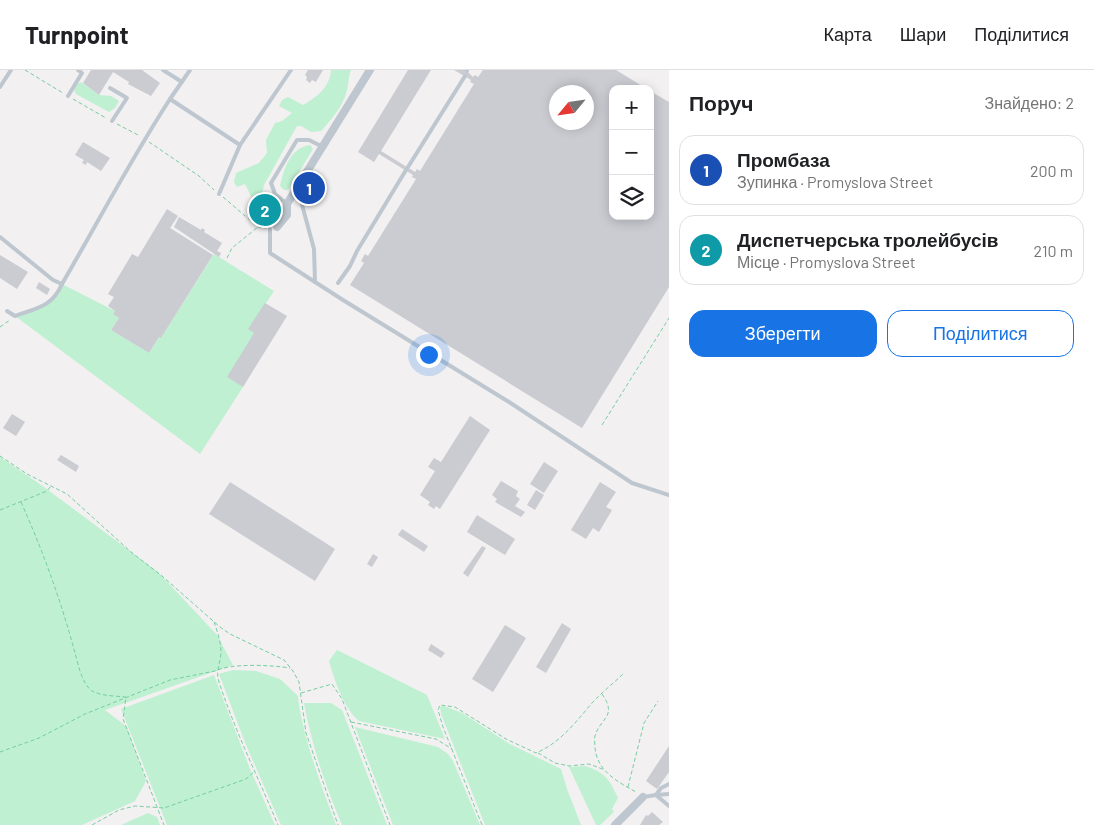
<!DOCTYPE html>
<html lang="uk">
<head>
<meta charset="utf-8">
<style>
  :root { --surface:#fff; --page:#f6f6f6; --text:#202124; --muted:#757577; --line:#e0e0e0; --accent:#1874e4 }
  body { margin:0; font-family:Barlow,sans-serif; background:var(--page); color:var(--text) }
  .controls { position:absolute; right:15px; top:15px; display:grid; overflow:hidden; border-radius:10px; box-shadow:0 2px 12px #0003 }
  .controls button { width:45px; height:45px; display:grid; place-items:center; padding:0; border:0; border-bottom:1px solid var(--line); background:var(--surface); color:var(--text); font:25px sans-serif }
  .compass { position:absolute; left:549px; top:15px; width:45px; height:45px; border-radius:50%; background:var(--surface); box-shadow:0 2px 12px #0003; rotate:241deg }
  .you { position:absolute; left:428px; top:284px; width:18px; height:18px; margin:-12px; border:4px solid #fff; border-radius:50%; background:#1a73e8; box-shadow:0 0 0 8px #1a73e833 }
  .badge { display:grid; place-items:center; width:32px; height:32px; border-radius:50%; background:var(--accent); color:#fff; font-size:16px; font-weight:700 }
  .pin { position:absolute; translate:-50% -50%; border:2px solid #fff; box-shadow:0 1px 5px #0006 }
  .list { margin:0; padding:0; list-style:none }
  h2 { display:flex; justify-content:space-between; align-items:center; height:65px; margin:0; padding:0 20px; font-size:21px }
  h2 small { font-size:16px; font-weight:400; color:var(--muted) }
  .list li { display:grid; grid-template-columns:32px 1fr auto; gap:15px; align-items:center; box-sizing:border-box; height:70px; margin:0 10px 10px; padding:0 10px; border:1px solid var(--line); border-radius:15px }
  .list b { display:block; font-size:19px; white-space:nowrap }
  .list p { margin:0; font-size:16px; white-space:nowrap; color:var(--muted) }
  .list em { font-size:16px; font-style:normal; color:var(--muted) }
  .actions { display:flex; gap:10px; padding:15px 20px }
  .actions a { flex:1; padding:11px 0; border:1px solid var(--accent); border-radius:15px; text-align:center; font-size:18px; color:var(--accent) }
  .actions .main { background:var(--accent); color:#fff }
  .icon { flex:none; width:28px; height:28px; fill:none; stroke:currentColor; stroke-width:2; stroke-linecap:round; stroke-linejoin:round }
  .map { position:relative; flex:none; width:669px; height:755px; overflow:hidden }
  header { display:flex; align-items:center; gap:30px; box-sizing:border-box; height:70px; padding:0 25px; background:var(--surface); border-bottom:1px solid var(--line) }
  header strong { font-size:24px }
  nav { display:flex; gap:28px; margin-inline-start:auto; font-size:18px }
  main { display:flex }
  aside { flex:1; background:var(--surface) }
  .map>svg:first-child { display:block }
  .green { fill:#bff0d1 }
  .building { fill:#caccd2; fill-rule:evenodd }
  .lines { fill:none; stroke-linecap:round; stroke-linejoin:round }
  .path { stroke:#76cea2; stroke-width:1; stroke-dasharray:4 2.5; stroke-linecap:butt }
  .lane { stroke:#bec7cf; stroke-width:4 }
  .street { stroke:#bec7cf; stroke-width:8 }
</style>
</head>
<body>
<header>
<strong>Turnpoint</strong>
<nav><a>Карта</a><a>Шари</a><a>Поділитися</a></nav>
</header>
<main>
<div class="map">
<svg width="669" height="755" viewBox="0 0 669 755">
  <rect width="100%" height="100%" fill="#f2f0f0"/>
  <g class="green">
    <path d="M331,0H351C348,7 349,13 347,20C344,35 331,50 321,61L311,62L301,56H297L264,115L261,128H252L245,114L237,117L234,112L236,103L259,93L267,83L266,70L275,53L282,51L292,43L279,36L282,30L288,27L303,35C317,27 330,17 331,0Z"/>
    <path d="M81,12L99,25L111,26L119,31L115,38L109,42L76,24L74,20L77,14Z"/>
    <path d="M310,75L313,79L288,120H284L280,116C284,98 290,78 310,75Z"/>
    <path d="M214,184L274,221L249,259L254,263L243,317L200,384L15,246L49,233L62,214L115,241L113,244L119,248L111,260L149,283L159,267L161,268Z"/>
    <path d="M0,387L44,417L158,502L217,565L233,595L105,640L127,657L146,711L135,731L82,755H0Z"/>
    <path d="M337,580L427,625L445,669L359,651C344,639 334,609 329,591Z"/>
    <path d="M233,600L256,601L280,609L298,626C299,640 303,654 306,667C314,697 325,726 336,755H281L246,675L219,604Z"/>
    <path d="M214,605L250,699L275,755H167L121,639Z"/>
    <path d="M304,633H331L342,640L387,755H342C325,715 312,676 304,633Z"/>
    <path d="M444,636L462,643L508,673L561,699L567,719L581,755H485L441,644L440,637Z"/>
    <path d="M355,657L438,677L448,684L453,691L480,755H393Z"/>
    <path d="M585,696C605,702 610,710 618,728L612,739L614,742L600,755H596L569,697Z"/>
    <path d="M148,743L157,747L160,755H121Z"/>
  </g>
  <g class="building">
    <path d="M91,0H142L160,13L151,26L128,14L129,12L113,2L99,25L83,13Z"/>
    <path d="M308,0H323L316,12L312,10L310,13L306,10L307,7L305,5Z"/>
    <path d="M408,0H431L381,81L415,102L417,99L420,101L474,14L470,12L471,10L454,0H466L473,7L475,5L478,7L483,0H616L647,19H613V146H650V21L669,32V217L582,358L350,215L364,193L361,191L365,184L368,186L416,109L412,107L413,105L379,84L374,92L358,82ZM556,22H586V52H556Z"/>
    <path d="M83,72L110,88L101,101L87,92L86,95L82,93L84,90L75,85Z"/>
    <path d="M264,134L272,139L267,147L259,142Z"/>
    <path d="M167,139L178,146L170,158L213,185L161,268L159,267L149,283L111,260L119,248L113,244L115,241L108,236L114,227L108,224L132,184L138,187Z"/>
    <path d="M179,147L201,160L202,158L205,160L204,162L222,173L217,181L221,183L219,187L174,157Z"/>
    <path d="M0,185L28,202L17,219L0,208Z"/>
    <path d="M39,212L50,219L47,225L36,218Z"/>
    <path d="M265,233L287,246L243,317L227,307L254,263L248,259Z"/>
    <path d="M12,344L25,352L16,366L3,358Z"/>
    <path d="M470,346L490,360L440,439L436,436L434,439L428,435L430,432L420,425L435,401L428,397L434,388L441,392Z"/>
    <path d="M61,385L79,396L76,402L57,390Z"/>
    <path d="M544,392L558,401L544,423L530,414Z"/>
    <path d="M501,411L518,421L516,426L520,429L515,436L525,442L521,447L495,432L497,429L492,425Z"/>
    <path d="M230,412L335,479L315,511L209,444Z"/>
    <path d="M600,412L616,422L606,437L612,440L599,462L593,458L586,469L571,460Z"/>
    <path d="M536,420L544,425L535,440L527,435Z"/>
    <path d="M477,445L515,469L505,485L467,462Z"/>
    <path d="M402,459L428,476L424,482L398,465Z"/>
    <path d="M482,476L486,478L468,507L463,503Z"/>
    <path d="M373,484L378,487L372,497L367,494Z"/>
    <path d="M562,553L571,559L546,603L536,597Z"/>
    <path d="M505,555L526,568L493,622L472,609Z"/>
    <path d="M431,574L445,583L441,588L428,580Z"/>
    <path d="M669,676V702L657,719L646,711Z"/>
    <path d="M652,742L663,752L659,755H640L646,745L648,746Z"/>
  </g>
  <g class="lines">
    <g class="path">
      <path d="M25,0L63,23"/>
      <path d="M73,29L106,48"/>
      <path d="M117,54L140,66"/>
      <path d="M149,72L199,106L214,120"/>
      <path d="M223,127L258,157L266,158"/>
      <path d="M227,188L232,178L258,157"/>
      <path d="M0,257L10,250"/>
      <path d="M602,355L669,248"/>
      <path d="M0,386L27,404L67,424L131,482L162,506L220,557L230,564L284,590L293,601L299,612L306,663L338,755"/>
      <path d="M21,432C43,481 61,531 75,583C78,594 82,614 92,621C101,626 116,626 126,627L123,649L164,755"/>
      <path d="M0,440L47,421L51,416"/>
      <path d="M214,552C217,561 221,571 221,582C221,592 215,601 219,612C235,661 258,707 278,755"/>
      <path d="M301,623L332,614L342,629L390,755"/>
      <path d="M602,624C618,647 600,648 595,666C594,669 595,674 595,678C597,701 618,712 636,722"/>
      <path d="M351,652L436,669L452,679"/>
      <path d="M0,682L39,668L85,644L170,610L215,601C231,593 272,595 290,598"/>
      <path d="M538,683L555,693L569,696L589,694L605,700"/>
      <path d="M628,717L644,653L658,631"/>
      <path d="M92,755L119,740L135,736L164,738L246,709L254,702"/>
      <path d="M482,755L443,657L438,640L440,635L455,637L506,669L536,683C560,673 576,652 592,633C602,622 614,613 624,603"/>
    </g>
    <g class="lane">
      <path d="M163,0L182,12"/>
      <path d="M467,1V0"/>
      <path d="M0,17L11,0"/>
      <path d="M110,18L127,28L112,51"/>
      <path d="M68,26L82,3L78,0"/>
      <path d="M170,29L190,0"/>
      <path d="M240,75L291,0"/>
      <path d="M408,97L465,6"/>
      <path d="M298,120L314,179L315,212"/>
      <path d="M287,134L275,124L271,113L297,70H309L323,77"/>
      <path d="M270,159V183L343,230L509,332L632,413L669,425"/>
      <path d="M0,167L53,210L62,214C98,152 131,89 170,29L240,75L219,124"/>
      <path d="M338,213L350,196L357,181L406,100"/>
      <path d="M7,241L15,246C37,238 52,237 62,214"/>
      <path d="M656,725L661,718L669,714"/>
      <path d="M656,725L669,724"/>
      <path d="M643,727L656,725L669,736"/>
    </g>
    <g class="street">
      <path d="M277,157L287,145V134L370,0"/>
      <path d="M615,755L643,727"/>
    </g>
  </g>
</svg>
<div class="controls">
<button>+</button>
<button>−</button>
<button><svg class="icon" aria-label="layers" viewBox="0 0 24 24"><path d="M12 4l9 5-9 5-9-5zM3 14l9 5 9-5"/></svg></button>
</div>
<svg class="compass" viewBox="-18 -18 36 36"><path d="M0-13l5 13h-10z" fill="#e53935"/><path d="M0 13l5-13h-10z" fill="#757577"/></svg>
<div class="you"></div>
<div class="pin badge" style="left:309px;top:118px;background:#1a4fb4">1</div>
<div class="pin badge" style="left:265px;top:140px;background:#0f9aa8">2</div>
</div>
<aside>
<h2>Поруч<small>Знайдено: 2</small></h2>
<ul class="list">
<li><span class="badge" style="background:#1a4fb4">1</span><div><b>Промбаза</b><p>Зупинка · Promyslova Street</p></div><em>200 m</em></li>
<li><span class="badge" style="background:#0f9aa8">2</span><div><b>Диспетчерська тролейбусів</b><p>Місце · Promyslova Street</p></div><em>210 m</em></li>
</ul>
<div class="actions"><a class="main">Зберегти</a><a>Поділитися</a></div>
</aside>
</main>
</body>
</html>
